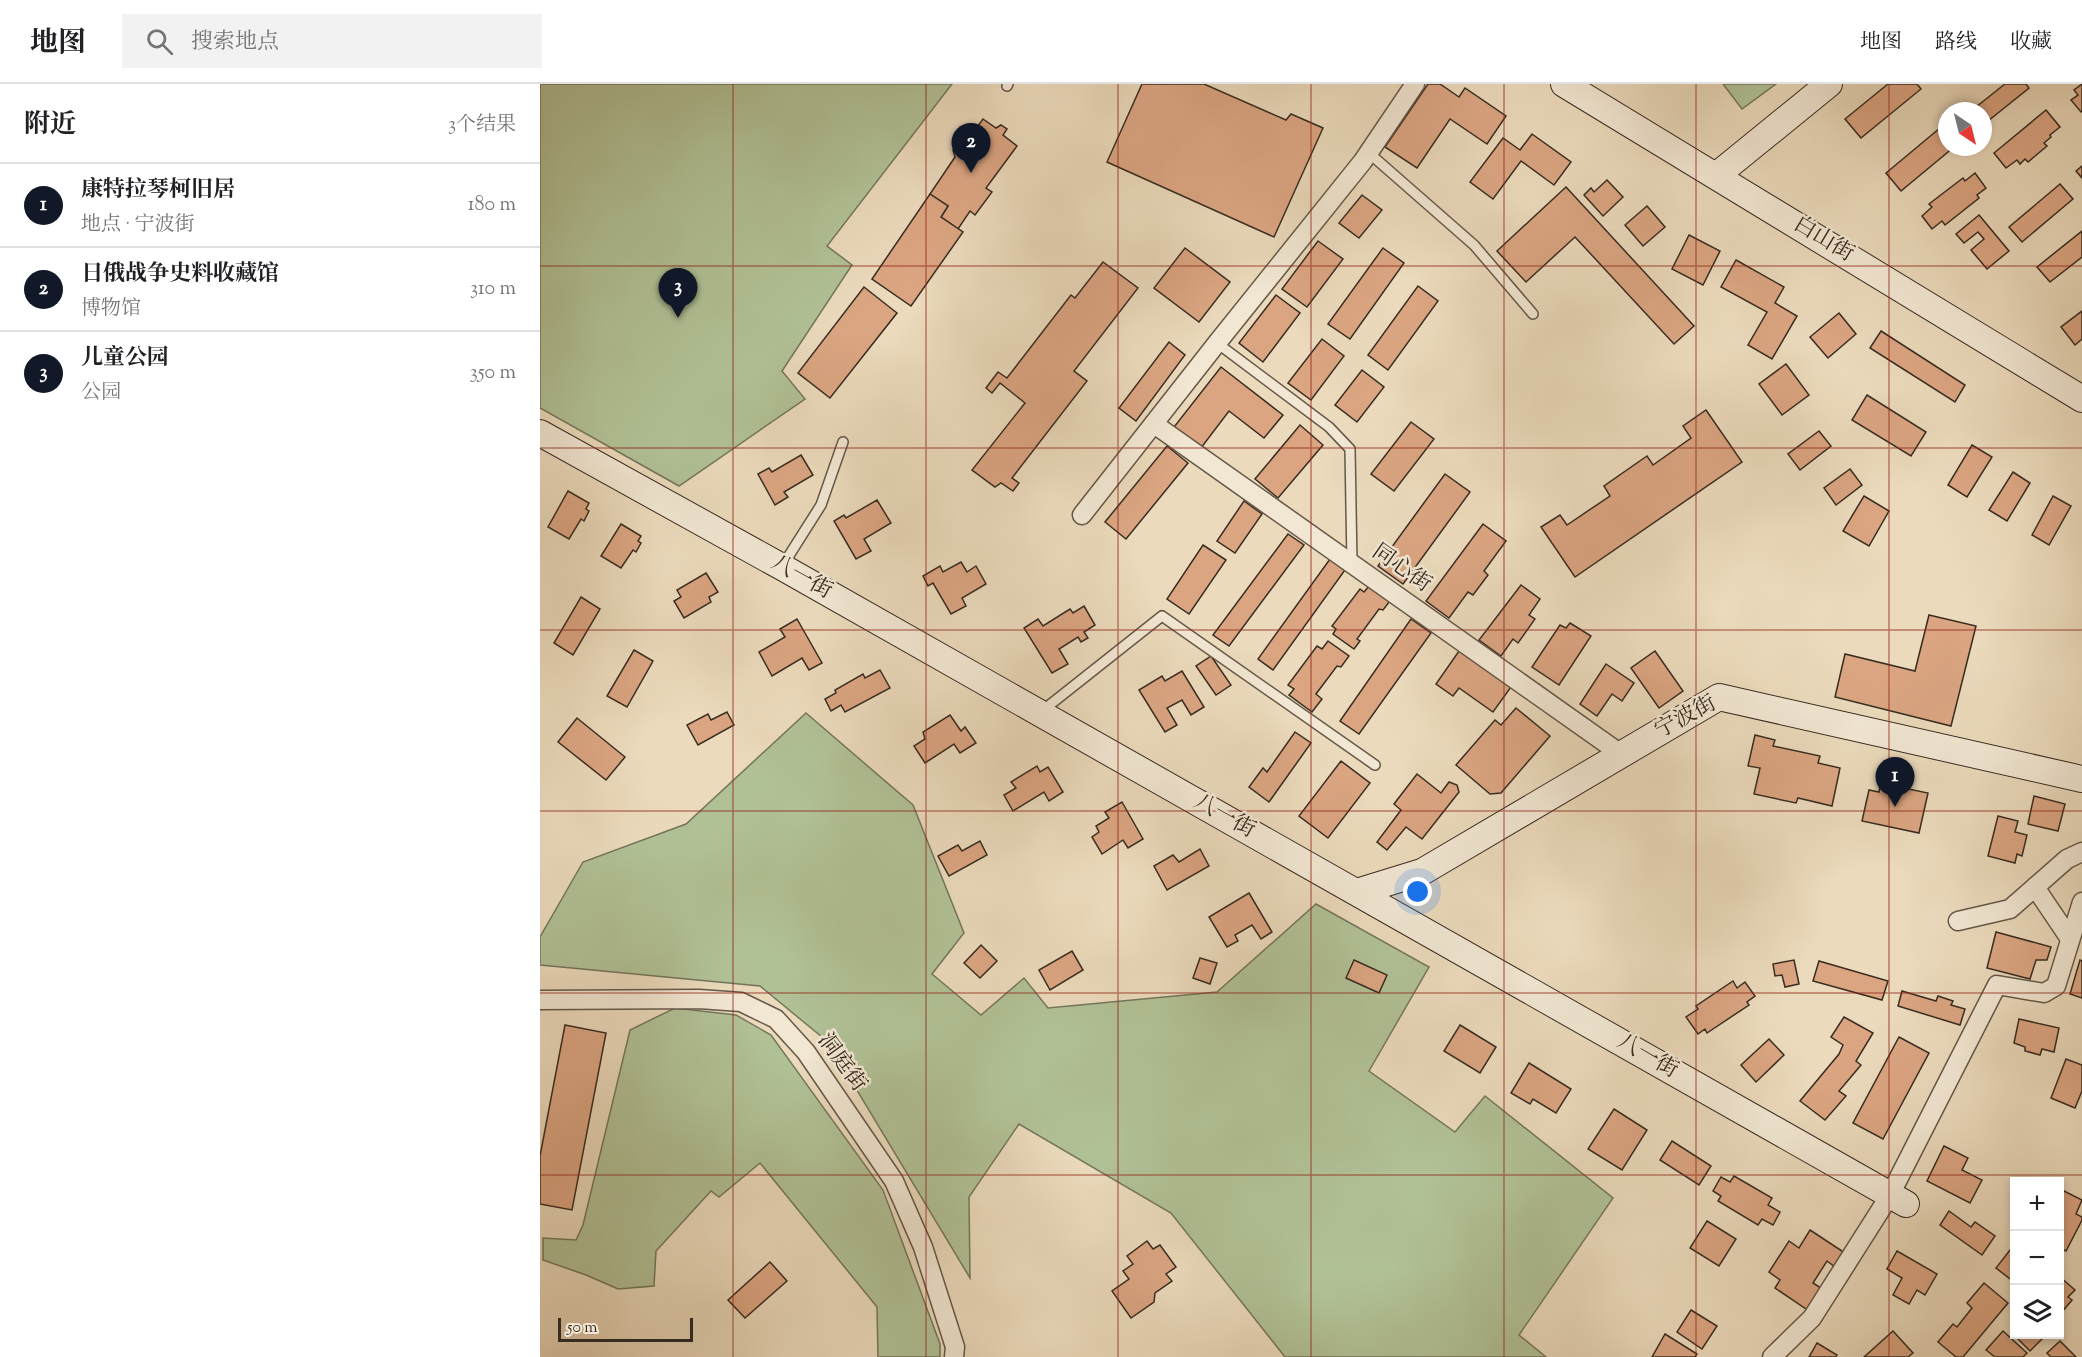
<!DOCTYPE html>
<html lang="zh">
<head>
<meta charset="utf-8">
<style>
  :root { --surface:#fff; --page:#f2f2f2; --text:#202124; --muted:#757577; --line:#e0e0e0; --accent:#111827 }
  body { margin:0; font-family:"Sorts Mill Goudy","Noto Serif SC",serif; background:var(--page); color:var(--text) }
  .controls { position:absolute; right:18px; bottom:18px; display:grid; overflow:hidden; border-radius:0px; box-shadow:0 3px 9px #0003 }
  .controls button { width:54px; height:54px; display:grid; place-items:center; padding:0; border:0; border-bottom:2px solid var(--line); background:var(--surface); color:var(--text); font:30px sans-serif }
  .compass { position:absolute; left:1398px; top:18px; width:54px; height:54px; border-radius:50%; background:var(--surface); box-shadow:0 3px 9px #0003; rotate:145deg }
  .scale { position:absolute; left:18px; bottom:15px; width:135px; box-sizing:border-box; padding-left:6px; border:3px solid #382c21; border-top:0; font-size:16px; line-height:21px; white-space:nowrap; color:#382c21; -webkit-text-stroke:4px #f2e7d3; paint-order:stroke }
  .you { position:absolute; left:878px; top:808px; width:21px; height:21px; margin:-15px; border:4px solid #fff; border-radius:50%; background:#1a73e8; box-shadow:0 0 0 9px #1a73e833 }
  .badge { display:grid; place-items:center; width:39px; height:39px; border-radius:50%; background:var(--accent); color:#fff; font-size:20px; font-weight:700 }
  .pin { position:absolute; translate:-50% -50px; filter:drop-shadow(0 2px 3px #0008) }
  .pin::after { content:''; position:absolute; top:32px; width:21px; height:18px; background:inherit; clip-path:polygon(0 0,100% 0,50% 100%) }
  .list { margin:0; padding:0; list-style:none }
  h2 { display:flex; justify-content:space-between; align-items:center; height:78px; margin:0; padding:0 24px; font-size:26px }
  h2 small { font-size:20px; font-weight:400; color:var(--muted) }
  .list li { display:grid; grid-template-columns:39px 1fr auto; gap:18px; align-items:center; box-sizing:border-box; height:84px; padding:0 24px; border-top:2px solid var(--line) }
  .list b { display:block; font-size:22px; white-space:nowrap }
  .list p { margin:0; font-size:20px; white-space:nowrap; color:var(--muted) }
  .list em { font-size:20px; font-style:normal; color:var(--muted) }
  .icon { flex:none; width:33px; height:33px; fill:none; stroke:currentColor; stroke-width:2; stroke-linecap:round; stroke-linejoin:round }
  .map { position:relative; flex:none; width:1542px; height:1273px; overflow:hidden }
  header { display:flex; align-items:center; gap:36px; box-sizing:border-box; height:84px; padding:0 30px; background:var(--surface); border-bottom:2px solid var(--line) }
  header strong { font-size:28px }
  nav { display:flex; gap:33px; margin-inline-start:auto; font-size:21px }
  .search { width:420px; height:54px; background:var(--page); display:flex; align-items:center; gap:15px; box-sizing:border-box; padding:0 21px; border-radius:0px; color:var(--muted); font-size:22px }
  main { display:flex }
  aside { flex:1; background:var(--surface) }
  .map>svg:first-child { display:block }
  .green { fill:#b1c196; stroke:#74765c; stroke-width:1.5 }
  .building { fill:#dba582; stroke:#382c21; stroke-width:1.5 }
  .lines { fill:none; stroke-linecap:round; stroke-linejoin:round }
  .lane-casing { stroke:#655848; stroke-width:12 }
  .street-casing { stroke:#655848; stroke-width:21 }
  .secondary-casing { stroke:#382c21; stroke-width:28 }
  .lane { stroke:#f2e7d3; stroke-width:9 }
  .street { stroke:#f2e7d3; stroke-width:18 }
  .secondary { stroke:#f2e7d3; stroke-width:26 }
  .grid { fill:none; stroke:#8f2418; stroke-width:1.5; stroke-opacity:0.55 }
  .labels { text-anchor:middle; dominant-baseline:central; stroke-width:5; stroke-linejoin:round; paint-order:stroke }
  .street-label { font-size:22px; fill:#382c21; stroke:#f2e7d3 }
</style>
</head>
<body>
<header>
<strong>地图</strong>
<div class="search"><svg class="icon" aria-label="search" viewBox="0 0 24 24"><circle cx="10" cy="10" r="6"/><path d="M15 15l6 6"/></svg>搜索地点</div>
<nav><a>地图</a><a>路线</a><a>收藏</a></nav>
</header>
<main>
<aside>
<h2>附近<small>3个结果</small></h2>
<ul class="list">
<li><span class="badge">1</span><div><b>康特拉琴柯旧居</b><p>地点 · 宁波街</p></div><em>180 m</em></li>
<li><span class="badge">2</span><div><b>日俄战争史料收藏馆</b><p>博物馆</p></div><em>310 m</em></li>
<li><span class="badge">3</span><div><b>儿童公园</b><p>公园</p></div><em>350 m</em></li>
</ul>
</aside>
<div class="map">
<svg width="1542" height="1273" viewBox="0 0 1542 1273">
  <rect width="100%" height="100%" fill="#ebdabc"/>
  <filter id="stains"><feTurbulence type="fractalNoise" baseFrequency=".00333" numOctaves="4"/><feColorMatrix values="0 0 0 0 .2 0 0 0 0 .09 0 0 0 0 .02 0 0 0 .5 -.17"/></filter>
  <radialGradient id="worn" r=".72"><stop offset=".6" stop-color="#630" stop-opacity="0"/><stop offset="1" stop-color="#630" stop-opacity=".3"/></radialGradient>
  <g class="green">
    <path d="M0,0H412L287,162L312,181L242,287L265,315L139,402L0,324Z"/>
    <path d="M1183,0H1236L1202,25Z"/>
    <path d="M266,629L373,721L424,849L392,890L441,931L484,894L508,924L677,908L776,820L889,883L829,987L915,1048L945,1012L1073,1114L979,1251L1006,1273H745L631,1129L479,1040L429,1113L430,1194L288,958L220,902L0,881V853L43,778L146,740Z"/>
    <path d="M135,924L196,931L231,951L343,1106L400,1260V1273H338L337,1223L220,1079L179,1113L171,1107L116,1167L114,1202L78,1205L46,1191L3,1176V1154L36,1156L43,1141L90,946Z"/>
  </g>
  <g class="building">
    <path d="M602,0H664L746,36L751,30L783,44L734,153L567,78Z"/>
    <path d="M888,0H900L919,13L925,4L966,32L947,60L910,35L877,84L845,63Z"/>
    <path d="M1348,0H1377L1381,5L1321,54L1305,35Z"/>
    <path d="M1465,0H1486L1489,4L1443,41V27H1431Z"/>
    <path d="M1542,0V27L1541,28L1531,16L1538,11L1534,6Z"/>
    <path d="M1506,26L1520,43L1510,51L1511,53L1504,59L1507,62L1488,78L1485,75L1480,80L1477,76L1466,84L1454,69Z"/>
    <path d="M443,35L456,44L461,41L467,45L463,51L477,62L446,104L452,108L435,131L430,127L418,145L401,133L408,122L390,110L415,73L413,66L418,60L426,58Z"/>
    <path d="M1400,44L1407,53V63H1414L1361,107L1346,89Z"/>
    <path d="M992,50L1031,78L1014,101L981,77L953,115L930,98L963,54L980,66Z"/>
    <path d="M1542,82V94L1536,87Z"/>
    <path d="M1435,89L1446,104L1437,111L1439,114L1405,141L1402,137L1392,145L1382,132L1392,123L1389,120L1423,94L1425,97Z"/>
    <path d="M1067,96L1083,113L1063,132L1044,111L1051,104L1054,108Z"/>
    <path d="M1520,100L1533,115L1482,158L1469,143Z"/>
    <path d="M1026,103L1154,242L1134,260L1035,153L986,198L957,167Z"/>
    <path d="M390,110L408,122L401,133L423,148L371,222L332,195Z"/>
    <path d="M822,111L842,126L819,154L799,139Z"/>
    <path d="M1107,122L1125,143L1103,162L1085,141Z"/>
    <path d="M1439,131L1469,167L1447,185L1431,166L1444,155L1438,148L1424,159L1416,150Z"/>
    <path d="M1542,147V173L1510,198L1497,183Z"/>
    <path d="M1149,151L1180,167L1163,201L1132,185Z"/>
    <path d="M778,157L803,175L767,223L742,205Z"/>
    <path d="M645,164L690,198L659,238L614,204Z"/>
    <path d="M843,164L864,179L810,255L788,240Z"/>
    <path d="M1196,176L1244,203L1235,219L1257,232L1232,275L1208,261L1227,228L1181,203Z"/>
    <path d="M563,178L598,204L534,287L547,297L472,394L479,399L473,407L461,399L455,403L432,386L485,319L460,299L452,309L446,304L458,288L467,294L531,211L535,214Z"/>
    <path d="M878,202L898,217L848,286L828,271Z"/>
    <path d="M324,203L357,229L290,314L258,289Z"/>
    <path d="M736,211L760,229L723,278L699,259Z"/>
    <path d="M1542,227V255L1535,261L1521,243Z"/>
    <path d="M1299,229L1316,250L1288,274L1270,253Z"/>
    <path d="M1341,247L1425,301L1415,318L1330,264Z"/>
    <path d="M782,255L804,272L771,316L748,299Z"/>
    <path d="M629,258L645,271L596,337L579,324Z"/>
    <path d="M1246,280L1269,311L1242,331L1219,300Z"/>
    <path d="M681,283L743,331L724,354L689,327L661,364L634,343Z"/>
    <path d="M822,286L844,303L817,338L795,321Z"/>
    <path d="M1327,311L1386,348L1371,372L1312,336Z"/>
    <path d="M1166,326L1202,378L1035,493L1001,443L1020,431L1027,441L1070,412L1064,402L1107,372L1113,381L1151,354L1143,342Z"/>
    <path d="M871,338L894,355L854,407L831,390Z"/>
    <path d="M760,341L783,361L738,414L715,395Z"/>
    <path d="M1279,347L1291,362L1260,386L1248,370Z"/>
    <path d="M1432,361L1452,373L1427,413L1408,401Z"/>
    <path d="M627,362L648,379L586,455L565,438Z"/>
    <path d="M261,371L273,391L244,408L248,413L235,421L218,390L229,384L232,388Z"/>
    <path d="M1310,385L1322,401L1296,421L1284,404Z"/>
    <path d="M1473,388L1490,399L1467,437L1449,426Z"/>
    <path d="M905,390L930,408L863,500L838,482Z"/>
    <path d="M28,407L49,419L46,425L49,427L44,437L41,435L29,455L8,443Z"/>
    <path d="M1324,412L1349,427L1329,462L1303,447Z"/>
    <path d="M1513,412L1531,422L1509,461L1492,451Z"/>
    <path d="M337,416L351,439L324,455L331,467L316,475L294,437L304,431L306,434Z"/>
    <path d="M704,417L722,430L695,469L677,457Z"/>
    <path d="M81,440L101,452L98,457L101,459L96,468L93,466L81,484L61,472Z"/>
    <path d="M943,440L966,457L944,487L948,491L933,511L928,508L909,534L886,517Z"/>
    <path d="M748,450L764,461L689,562L673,551Z"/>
    <path d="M663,461L686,476L649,530L627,515Z"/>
    <path d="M790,475L805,486L733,586L718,575Z"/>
    <path d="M421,478L427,488L436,482L446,500L422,514L426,522L411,530L393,499L388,502L383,492L400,482L403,488Z"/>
    <path d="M166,489L178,508L169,513L171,518L144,534L134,517L141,513L137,506Z"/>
    <path d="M981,501L1000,515L989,531L995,535L978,559L973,555L961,572L939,556Z"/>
    <path d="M829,502L850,517L843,526L839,525L817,555L820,557L814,565L793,550L796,545L792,542L820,505L824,508Z"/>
    <path d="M41,513L60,525L33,571L14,559Z"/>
    <path d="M544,522L555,541L544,548L548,554L541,558L538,553L519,565L528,580L512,589L484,544L498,535L503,542L530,525L533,529Z"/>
    <path d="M1389,531L1436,542L1411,642L1295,613L1305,570L1375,587Z"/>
    <path d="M257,535L282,579L269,586L262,574L232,592L219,568L245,553L240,545Z"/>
    <path d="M871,535L891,549L819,650L800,637Z"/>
    <path d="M1030,539L1051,552L1019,601L992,583L1020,541L1026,544Z"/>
    <path d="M788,557L809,572L801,583L797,582L776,610L782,615L772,628L749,611L754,605L748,601L777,562L782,565Z"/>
    <path d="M94,566L113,577L87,623L67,612Z"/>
    <path d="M919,567L971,603L953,628L919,604L913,612L896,600Z"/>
    <path d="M1115,567L1143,607L1119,624L1091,584Z"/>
    <path d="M671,572L691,601L676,611L656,582Z"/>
    <path d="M1066,580L1094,599L1082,617L1072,610L1057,632L1040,620Z"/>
    <path d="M340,586L350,604L305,628L301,621L291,627L285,615L296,609L295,606L323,590L325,594Z"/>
    <path d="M642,587L664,623L651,631L642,616L627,624L637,641L625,648L599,606L622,592L625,597Z"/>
    <path d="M976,624L1010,652L961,709L950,710L916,681L955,636L961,641Z"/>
    <path d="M187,628L194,641L158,661L147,641L168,630L171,636Z"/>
    <path d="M410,631L421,647L425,643L436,659L420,669L414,660L385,679L374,662L385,655L383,648Z"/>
    <path d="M37,634L85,673L66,696L18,658Z"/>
    <path d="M755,648L771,659L729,718L709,703L723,684L727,688Z"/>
    <path d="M1215,651L1235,656L1233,662L1280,672L1278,679L1300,684L1292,722L1258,714L1256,719L1214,710L1220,684L1208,682Z"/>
    <path d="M801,677L830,699L788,754L759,732Z"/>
    <path d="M497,682L500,688L508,683L523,708L509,717L504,708L473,727L464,711L476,704L471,698Z"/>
    <path d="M877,690L901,709L909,698L917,701L919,708L882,755L866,743L847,766L837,758L861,726L854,720Z"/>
    <path d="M1348,693L1355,695L1354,702L1388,709L1379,749L1322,737L1329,706L1339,708L1341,698Z"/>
    <path d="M1494,712L1525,720L1518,747L1488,740Z"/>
    <path d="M582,718L603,755L588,764L583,756L562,770L552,753L559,748L556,742L569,734L565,728Z"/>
    <path d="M1458,732L1478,737L1475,748L1487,751L1482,772L1477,770L1475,779L1448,772Z"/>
    <path d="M440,757L447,771L409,792L398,772L418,761L422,767Z"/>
    <path d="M660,765L669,782L627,806L614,782L633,771L639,778Z"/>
    <path d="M709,809L732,848L721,855L712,841L695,851L698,857L687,863L669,833Z"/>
    <path d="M1456,848L1511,863L1507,876H1496L1490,895L1447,884Z"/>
    <path d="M441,861L457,877L440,894L424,879Z"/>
    <path d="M532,867L543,886L510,906L499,886Z"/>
    <path d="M660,874L677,879L670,900L653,894Z"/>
    <path d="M814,876L847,891L839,909L806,894Z"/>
    <path d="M1254,876L1259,900L1245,903L1242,891L1235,892L1233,880Z"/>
    <path d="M1540,876L1542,877V914L1530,910Z"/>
    <path d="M1279,877L1348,897L1342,916L1273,897Z"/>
    <path d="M1193,897L1197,904L1205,898L1215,912L1207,918L1209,921L1167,949L1165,945L1158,950L1146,933L1158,925L1156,922Z"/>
    <path d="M1362,907L1396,917L1398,912L1413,917L1411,921L1425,925L1420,941L1358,922Z"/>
    <path d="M1304,933L1333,949L1316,977L1321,981L1299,1007L1306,1012L1285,1036L1260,1017L1299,970L1303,961L1291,953Z"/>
    <path d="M1479,935L1519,944L1514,968L1502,965L1500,971L1485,967V963L1474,959Z"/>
    <path d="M25,941L66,949L32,1126L0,1120V1072Z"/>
    <path d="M920,941L956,963L940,989L904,967Z"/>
    <path d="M1359,953L1389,969L1343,1055L1313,1039Z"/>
    <path d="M1229,955L1244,971L1216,998L1201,981Z"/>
    <path d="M1526,975L1542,981V1007L1535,1024L1511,1014Z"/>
    <path d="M989,979L1031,1005L1016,1029L993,1015L990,1020L971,1009Z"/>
    <path d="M1074,1025L1107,1046L1082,1086L1048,1065Z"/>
    <path d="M1132,1057L1171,1082L1159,1101L1120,1076Z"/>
    <path d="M1404,1062L1428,1074L1422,1086L1442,1096L1430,1119L1387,1097Z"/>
    <path d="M1194,1092L1232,1114L1228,1121L1240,1128L1233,1141L1222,1135L1218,1141L1178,1117L1181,1112L1173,1107L1181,1093L1190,1098Z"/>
    <path d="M1522,1106L1542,1116L1536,1130L1542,1133V1136L1526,1167L1520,1164V1110Z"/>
    <path d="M1409,1127L1431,1143L1435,1138L1455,1152L1442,1171L1400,1141Z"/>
    <path d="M1167,1137L1196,1155L1179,1182L1150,1164Z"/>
    <path d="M1270,1146L1305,1169L1295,1183L1287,1177L1273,1199L1284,1206L1269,1227L1235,1204L1240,1196L1229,1188L1249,1157L1259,1164Z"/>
    <path d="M607,1157L613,1165L620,1161L636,1183L626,1190L632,1197L615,1209L614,1218L591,1234L572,1207L589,1195L583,1187L593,1180L587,1172Z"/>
    <path d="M1470,1166L1474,1169V1198L1456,1184Z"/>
    <path d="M1357,1167L1397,1190L1385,1211L1377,1206L1369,1220L1353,1211L1362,1194L1347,1185Z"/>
    <path d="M230,1178L247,1197L205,1234L188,1216Z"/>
    <path d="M1520,1193L1535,1206L1528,1213L1532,1216L1521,1229Z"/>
    <path d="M1444,1199L1468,1219L1423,1273H1416L1398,1258L1413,1240L1417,1243L1432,1224L1427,1219Z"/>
    <path d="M1151,1226L1177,1242L1162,1265L1137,1248Z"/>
    <path d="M1353,1247L1373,1269L1368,1273H1324Z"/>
    <path d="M1463,1247L1487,1269L1483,1273H1455L1446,1266Z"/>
    <path d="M1125,1250L1157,1270L1155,1273H1112Z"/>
    <path d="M1474,1250L1506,1251L1490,1267L1474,1251Z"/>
    <path d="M1520,1257L1536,1273H1511L1507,1269Z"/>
    <path d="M1277,1259L1297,1271L1296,1273H1269Z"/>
  </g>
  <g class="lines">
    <g class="lane-casing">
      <g id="lane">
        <path d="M467,2L468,0"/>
        <path d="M829,69L934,161L993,230"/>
        <path d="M677,259L789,343L810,365L812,480"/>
        <path d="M243,481L281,421L303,358"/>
        <path d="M502,627L622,532L835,681"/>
      </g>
    </g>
    <g class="street-casing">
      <g id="street">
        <path d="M614,340L1081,670"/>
        <path d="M542,431L677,259L823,77L875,0"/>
        <path d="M1495,803L1530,855"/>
        <path d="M1418,837L1470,825L1527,775L1542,768"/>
        <path d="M0,916L159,915L201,918L236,935L266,968L354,1097L383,1163L415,1263L414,1273"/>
        <path d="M1232,1273L1272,1234L1350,1111L1457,901L1504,909L1516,902L1542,818"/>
      </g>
    </g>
    <g class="secondary-casing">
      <g id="secondary">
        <path d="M1024,0L1542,315"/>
        <path d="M1177,91L1289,0"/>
        <path d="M0,349L242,483L1366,1120"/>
        <path d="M817,808L882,788L1179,613L1542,695"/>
      </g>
    </g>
    <use href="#lane" class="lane"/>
    <use href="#street" class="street"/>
    <use href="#secondary" class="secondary"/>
  </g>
  <path class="grid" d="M193,0V1273M386,0V1273M578,0V1273M771,0V1273M964,0V1273M1156,0V1273M1349,0V1273M0,182H1542M0,364H1542M0,546H1542M0,727H1542M0,909H1542M0,1091H1542"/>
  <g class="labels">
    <g class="street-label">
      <text transform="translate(1283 156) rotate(31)">白山街</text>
      <text transform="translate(861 485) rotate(35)">同心街</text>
      <text transform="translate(261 494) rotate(29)">八一街</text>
      <text transform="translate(1146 634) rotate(-28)">宁波街</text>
      <text transform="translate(684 733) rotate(29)">八一街</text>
      <text transform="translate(1107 973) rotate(30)">八一街</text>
      <text transform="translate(301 979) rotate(54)">洞庭街</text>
    </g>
  </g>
  <rect width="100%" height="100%" filter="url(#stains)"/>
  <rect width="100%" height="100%" fill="url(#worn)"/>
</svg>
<div class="controls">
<button>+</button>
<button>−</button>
<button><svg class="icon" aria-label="layers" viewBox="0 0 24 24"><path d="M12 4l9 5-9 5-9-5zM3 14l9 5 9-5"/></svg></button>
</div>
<svg class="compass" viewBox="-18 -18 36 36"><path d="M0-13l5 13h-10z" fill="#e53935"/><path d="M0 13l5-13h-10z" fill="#757577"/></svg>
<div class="scale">50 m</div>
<div class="you"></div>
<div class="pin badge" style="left:1355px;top:723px">1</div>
<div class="pin badge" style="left:431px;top:89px">2</div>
<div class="pin badge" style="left:138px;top:234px">3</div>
</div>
</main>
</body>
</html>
